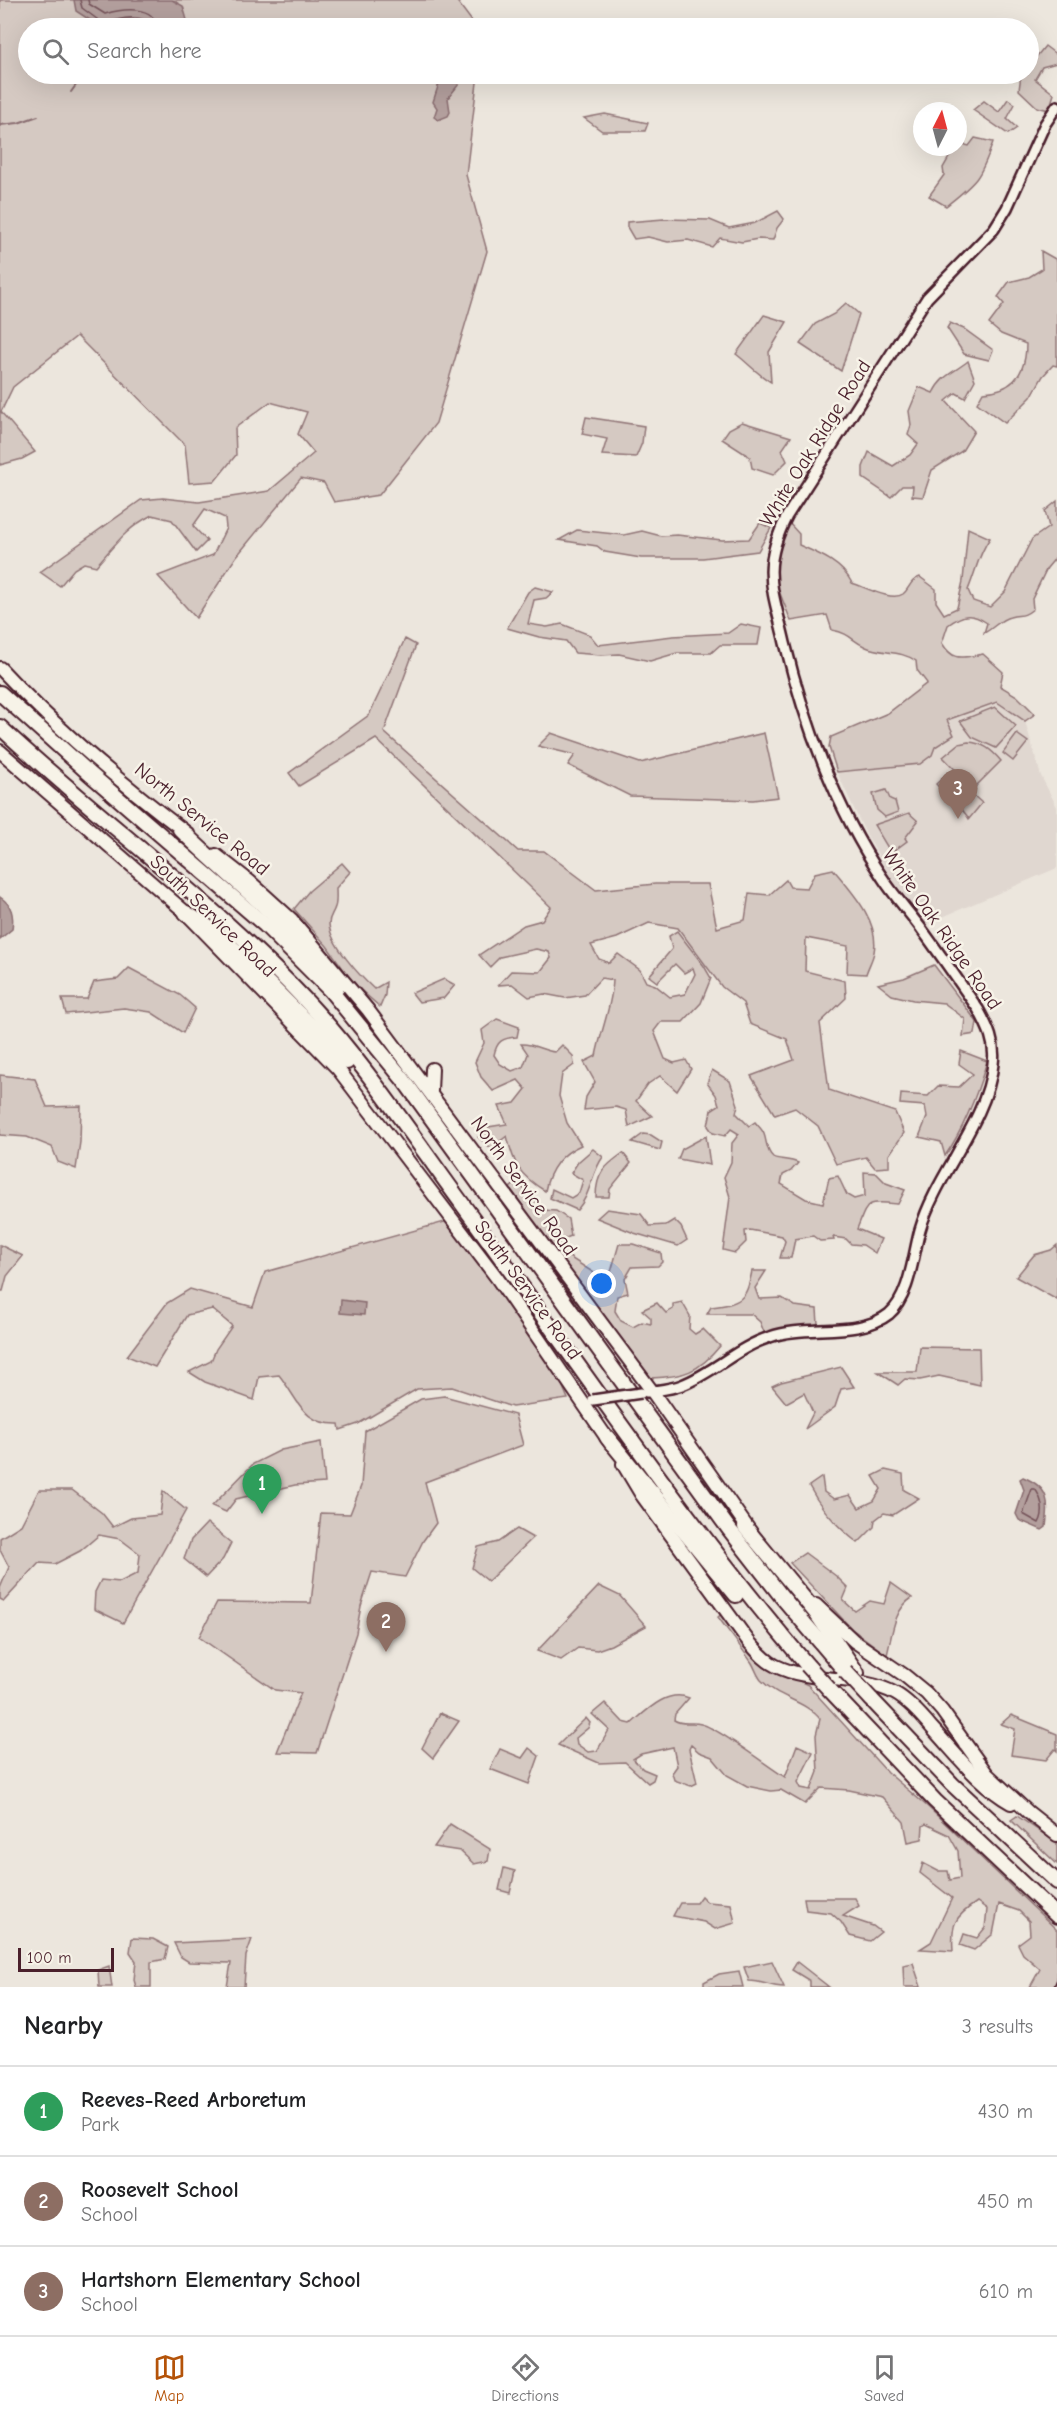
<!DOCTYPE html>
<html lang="en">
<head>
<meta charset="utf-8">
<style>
  :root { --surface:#fff; --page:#f6f6f6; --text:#202124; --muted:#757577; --line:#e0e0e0; --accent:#b45309 }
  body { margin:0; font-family:"Comic Neue",sans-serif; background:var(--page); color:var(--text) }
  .compass { position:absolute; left:913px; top:102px; width:54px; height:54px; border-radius:50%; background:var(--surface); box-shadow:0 6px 24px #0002; rotate:6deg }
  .scale { position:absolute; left:18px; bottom:15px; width:96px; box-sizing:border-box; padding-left:6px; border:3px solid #4a1f2b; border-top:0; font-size:16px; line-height:21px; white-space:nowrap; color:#4a1f2b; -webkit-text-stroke:4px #f7f3e8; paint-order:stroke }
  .you { position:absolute; left:602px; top:1284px; width:21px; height:21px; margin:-15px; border:4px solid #fff; border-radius:50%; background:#1a73e8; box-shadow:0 0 0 9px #1a73e833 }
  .badge { display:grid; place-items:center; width:39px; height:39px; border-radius:50%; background:var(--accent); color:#fff; font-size:20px; font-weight:700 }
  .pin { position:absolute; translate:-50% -50px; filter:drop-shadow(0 2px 3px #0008) }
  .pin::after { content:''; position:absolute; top:32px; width:21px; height:18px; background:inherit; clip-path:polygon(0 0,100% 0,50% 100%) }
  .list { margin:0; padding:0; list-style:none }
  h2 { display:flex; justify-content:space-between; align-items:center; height:78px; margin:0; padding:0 24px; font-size:26px }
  h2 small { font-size:20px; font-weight:400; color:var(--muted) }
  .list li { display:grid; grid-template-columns:39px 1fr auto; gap:18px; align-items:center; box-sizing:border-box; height:90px; padding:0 24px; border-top:2px solid var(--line) }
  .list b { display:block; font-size:22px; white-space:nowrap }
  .list p { margin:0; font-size:20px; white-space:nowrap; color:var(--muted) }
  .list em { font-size:20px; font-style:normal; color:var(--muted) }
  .icon { flex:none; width:33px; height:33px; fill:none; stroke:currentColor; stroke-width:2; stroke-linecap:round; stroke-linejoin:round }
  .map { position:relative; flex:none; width:1057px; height:1987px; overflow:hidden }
  .search { position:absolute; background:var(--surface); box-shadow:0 6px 24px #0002; left:18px; right:18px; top:18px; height:66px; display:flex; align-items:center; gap:15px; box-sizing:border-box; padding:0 21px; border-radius:33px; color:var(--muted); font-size:22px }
  .sheet { height:348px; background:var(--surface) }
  nav { display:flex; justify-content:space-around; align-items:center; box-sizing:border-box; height:84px; border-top:2px solid var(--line); background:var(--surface); font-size:16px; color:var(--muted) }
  nav a { display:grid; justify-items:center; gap:3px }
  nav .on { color:var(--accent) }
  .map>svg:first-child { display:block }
  .built { fill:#e0d7d0 }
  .green { fill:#d5c9c2; stroke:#907476; stroke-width:1.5 }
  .water { fill:#b39f9d; stroke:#896c6f; stroke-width:1.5 }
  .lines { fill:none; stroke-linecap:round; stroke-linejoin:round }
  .shore { stroke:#745259; stroke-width:1.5 }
  .stream { stroke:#896c6f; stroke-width:2 }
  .minor-casing { stroke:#4a1f2b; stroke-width:14 }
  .major-casing { stroke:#4a1f2b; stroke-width:16 }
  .highway-casing { stroke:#4a1f2b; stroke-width:18 }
  .minor { stroke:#f7f3e8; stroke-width:9 }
  .major { stroke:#f7f3e8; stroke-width:12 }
  .highway { stroke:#f7f3e8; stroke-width:14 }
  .rail { stroke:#4a1f2b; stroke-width:2 }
  .minor-bridge-casing { stroke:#4a1f2b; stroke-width:14; stroke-linecap:butt }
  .highway-bridge-casing { stroke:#4a1f2b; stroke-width:18; stroke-linecap:butt }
  .minor-bridge { stroke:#f7f3e8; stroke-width:9 }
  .highway-bridge { stroke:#f7f3e8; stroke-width:14 }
  .labels { text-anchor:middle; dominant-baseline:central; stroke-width:5; stroke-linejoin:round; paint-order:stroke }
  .street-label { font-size:20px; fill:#4a1f2b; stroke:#f7f3e8 }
</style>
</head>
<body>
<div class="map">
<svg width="1057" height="1987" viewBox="0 0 1057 1987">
  <rect width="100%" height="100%" fill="#ece6dd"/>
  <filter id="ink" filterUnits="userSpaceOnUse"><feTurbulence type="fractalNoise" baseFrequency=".0167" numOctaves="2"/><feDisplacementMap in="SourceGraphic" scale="12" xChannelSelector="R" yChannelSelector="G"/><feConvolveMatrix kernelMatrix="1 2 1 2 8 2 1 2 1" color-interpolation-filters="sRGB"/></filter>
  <g filter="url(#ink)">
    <path class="built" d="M997,702L1025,721L1041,776L1057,807V868L926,924L890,876L864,830L837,772L920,764L935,747L954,735L946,720Z"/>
    <g class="green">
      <path d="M0,0H456L477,28H28V74H478L466,175L487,251L436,423L379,495L334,502L324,483L301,478L236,557L196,618L158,576L213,555L226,528L225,518L205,509L193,526L207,541L196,552L172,520L152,515C125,529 116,544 96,566L84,563L74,569L60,586L40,572L141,500L163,498L199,502L269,491L314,453L298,434L307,412L270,402L235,428L236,455L215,481L189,483L185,445L77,336L13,387L1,412L35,452L22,459L0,465Z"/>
      <path d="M1045,46L1057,55V63L1042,67L1035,79L1054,94L1049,110L1037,107L1019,90L1021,75L1028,74L1029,66Z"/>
      <path d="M1008,99L1015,104L1007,119L1017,128L1008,134L973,110L984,101L999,112Z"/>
      <path d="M605,114L648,123L645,131H602L584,118Z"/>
      <path d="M975,138L993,142C980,180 976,182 946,206L929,196L944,175L943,168L951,154L962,144L969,146Z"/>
      <path d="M778,211L784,219L777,228L773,240L758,239L742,242L720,238L712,247L688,240L668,242L648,237L634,239L627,227V222L664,219L710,220L729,228L755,223Z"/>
      <path d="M1041,251L1057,260V366L1053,365L1043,376L1031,397L1005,423L977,403L983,392C1014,391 1026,373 1026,344L1001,334L989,324L1004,304L998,297L1009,282L1029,277L1042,269Z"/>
      <path d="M846,303L859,314L841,371L800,344L815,324L834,314Z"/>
      <path d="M764,315L787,322L769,352L771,382C758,375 748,363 736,354Z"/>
      <path d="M950,323L964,329L993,350L989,360L964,354L947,328Z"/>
      <path d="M968,361L975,380L965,398L956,393L946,401L974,431L962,451L932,470L923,497L912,496L913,486H902L891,497L863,478V467L869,452L893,466L910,455L918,444L908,435L911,425L909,411L919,387L933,393C942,375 953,373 968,361Z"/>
      <path d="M586,417L644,426L642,443L636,457L602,455L607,439L582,434Z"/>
      <path d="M742,422L791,437L782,450L787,461L773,475L752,468L750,457L722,439L729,429Z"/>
      <path d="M1057,501V556L1047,568L1032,599L1033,609C1022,618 1021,614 1010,617C1000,619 993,629 984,633L987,623C971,612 963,614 948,625L942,643C954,663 963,657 983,654L1003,672L1000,686L1017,696L1035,714L1025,721L997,702L947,720L954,735L935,747L932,755L920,764L837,772L829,747L831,737L888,713L927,683L917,670L916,661C901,650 882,654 866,647C850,640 852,634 832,630L827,615L791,621L773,576L780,543L789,523L799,534V545C820,554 842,563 852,583C865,587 892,602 903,594C910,588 910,580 920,577L936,589V602L944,614L957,608L963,581L968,528L990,538C978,555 976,571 968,590L973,601L990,607L1005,592L1032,539L1049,527L1045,511Z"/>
      <path d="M760,523L771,528L758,551L703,558H641L605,552L597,546L559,540L577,530L624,535L642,531L661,536L677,535L722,540L749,539Z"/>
      <path d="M535,587L553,592L546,598L534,600L528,624L547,627L562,624L590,635L598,645L673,636L728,633L741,624L761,628L758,645H720L711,653H677L650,661L619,654L601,655L575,653L566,641L539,637L507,628L528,592Z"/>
      <path d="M405,639L416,645L384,732L518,851H544L596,890L655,884H708L717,928L745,920L749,893L769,895L786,880L790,887L807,888L815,873L833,869C851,891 880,921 874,952C873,959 868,967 866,974L847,973L848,946L806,938L805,971L845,981L846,998L820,1023L829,1090L895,1112L904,1133L889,1155V1167L875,1168L866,1157L836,1164L818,1126L795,1108L775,1115L751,1076L794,1060L787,1039L750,1024L743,1003L722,987L678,928L649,923L617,938L591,945L599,959L609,963L618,954L640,970L646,982L655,985L670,997L685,994L695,974L693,968L684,973L675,964L657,982L649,976L672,949L669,936L677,931L704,966L711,978L701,1003L683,1022H661L654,1031L665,1059L674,1063L686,1060L691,1069L677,1091L660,1076L648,1084L636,1101L652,1116L629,1127L626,1110L616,1107L584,1110L586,1097L595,1082L584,1062L596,1056C601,1030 612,1006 613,980L601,978L585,995L565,998L544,994L529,997L512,984L498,985L511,971L540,972L551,958L549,952L536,949L500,957L490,967L479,955L524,925L542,920L551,907L376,739L299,786L289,773L369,715Z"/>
      <path d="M995,707L1016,726L996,748L972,737L960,721Z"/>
      <path d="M551,733L640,763L764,733L778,797L753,800L630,796L568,765L575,755L538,746Z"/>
      <path d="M1017,734L1028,742L1013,761L1003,753Z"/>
      <path d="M968,742C983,743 991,749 1001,761L975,787H972L943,757L959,744Z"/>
      <path d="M948,773L982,803L969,819C963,808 945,794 936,784Z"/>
      <path d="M886,790L890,799L895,801L898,812L885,817L877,810L873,794Z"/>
      <path d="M909,813L918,821L905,838L907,841L891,853L874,825Z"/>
      <path d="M342,863L350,872L336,888C336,894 337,902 335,907C333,914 329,916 329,924C330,944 360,976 374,989L386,982L385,995L380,1007L354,984L327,946L294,909L309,891Z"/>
      <path d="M934,965L977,1022L975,1034L963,1036L965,1019L944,1003L913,1000L892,995L878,984L904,978Z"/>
      <path d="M129,968L180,995L195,1008L183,1033L151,1012L124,1008L66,1014L62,999H87L94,982L118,979Z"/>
      <path d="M444,979L455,985L444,998L419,1002L412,993Z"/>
      <path d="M497,1019L519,1027L517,1037C502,1038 497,1041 494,1055L500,1064L512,1071L523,1067L528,1054L521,1044C533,1043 543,1051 555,1052L562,1045L573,1056L574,1065L562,1074L559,1096L567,1123L581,1145C560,1154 549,1170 545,1191C519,1175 514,1165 507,1136L491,1148L478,1137L488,1127L507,1124L499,1106L515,1103L526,1089L518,1080L493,1091L481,1077L475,1062L484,1043L482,1030Z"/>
      <path d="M961,1051L987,1061C977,1095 965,1127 945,1156L941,1142L919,1137L927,1117L925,1106L900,1104L901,1094L928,1096L938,1086L959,1087L973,1074L959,1064Z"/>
      <path d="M712,1070L730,1081L738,1105L736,1113L749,1126L755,1122C758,1126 762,1129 764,1134C767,1142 766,1151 773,1157C777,1160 790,1159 798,1163L791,1171L783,1175L781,1184L806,1199L823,1203L829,1178L838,1176L847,1195L854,1199L865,1196L864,1172L876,1173L886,1183L905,1190L898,1204C866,1201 868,1201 857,1229L881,1239L875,1253L863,1245L851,1244L846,1239L833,1237L834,1240L820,1241L813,1236L795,1239L791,1258H780L785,1241L782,1236L750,1230L745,1231L746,1242L735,1253L723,1250L730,1197L724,1177L731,1162L732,1143L739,1134L731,1129L725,1136L713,1133L708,1126L711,1110L719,1105L716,1095L707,1083Z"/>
      <path d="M0,1075L35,1079L47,1107L81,1106L80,1142L76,1169L58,1162L52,1147L27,1137L0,1135Z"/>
      <path d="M643,1134L651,1135L662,1142L660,1150L632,1142Z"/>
      <path d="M706,1136L710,1165L678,1159L682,1149Z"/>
      <path d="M593,1149L603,1157C591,1173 591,1195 577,1210L550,1198L552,1189L571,1198L579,1193L583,1180L571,1173L578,1162Z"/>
      <path d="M623,1153L631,1163L610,1189L609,1197H596C596,1173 605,1166 623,1153Z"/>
      <path d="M516,1183L528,1192L543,1210L556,1211L568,1219L571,1236L561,1240L558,1250L602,1278L611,1272L619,1244H633L661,1253L662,1262L658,1266L632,1267L625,1279L628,1293L617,1296L615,1311L621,1321L633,1327L642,1322L651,1324V1318L642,1310L657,1303L666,1313L673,1309V1304L682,1302L690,1316L689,1329L695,1334L703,1329L720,1346C699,1372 683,1377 651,1378L600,1315L510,1188Z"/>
      <path d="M607,1209L641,1214L650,1226L666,1225L674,1220L681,1227L687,1240L678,1246L634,1233L597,1218Z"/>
      <path d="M448,1221L554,1366L568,1399L512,1407L452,1387L417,1389L358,1424L340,1430L339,1424C302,1425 299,1400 279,1375L259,1377L254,1400L205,1382L189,1372L211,1361L216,1349L232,1326L212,1309L187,1315L155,1367L127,1356L167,1303L190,1289L253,1307L265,1272Z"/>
      <path d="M0,1245L23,1256L7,1276L3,1291H0Z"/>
      <path d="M1057,1245V1300L1016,1277L1034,1255L1051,1250Z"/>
      <path d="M752,1271H766L755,1288L759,1299L782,1298L795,1306L817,1309L818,1324L764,1332L760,1322L751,1314H707L711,1307C741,1303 746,1301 752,1271Z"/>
      <path d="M920,1347L979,1348L980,1385L939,1376L920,1380L905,1379L898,1385L878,1372H917Z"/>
      <path d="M841,1367L854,1387L841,1389L835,1407L805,1429L813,1413L804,1393L786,1403L772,1386L781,1382Z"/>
      <path d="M444,1396L515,1415L523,1445L425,1482L436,1523L423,1541L405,1577L372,1572L361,1606L356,1633L317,1753L277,1752L301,1693L275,1690L199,1637L217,1602L311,1603L321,1513L350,1514L361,1486L365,1431L421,1399Z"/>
      <path d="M321,1442L325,1483L295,1485L236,1499L226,1512L212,1506L253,1464L281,1450Z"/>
      <path d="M885,1470L903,1474L904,1490L919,1498L893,1515L884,1513L875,1520L874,1527L858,1543C837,1527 821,1509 809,1486L822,1477L824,1492L834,1499L850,1495L859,1508L874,1501L881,1489L873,1476Z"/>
      <path d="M39,1490H72L102,1513L113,1527L131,1518L160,1515L163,1491L186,1510L123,1623L94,1609L95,1592L101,1580L120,1582L138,1573L140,1554L120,1539L99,1535L80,1551L55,1564L39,1563L4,1601L0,1599V1588L9,1567L0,1550V1538L21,1525Z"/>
      <path d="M207,1523L231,1543L223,1559L206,1577L184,1559L191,1540Z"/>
      <path d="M517,1529L533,1538L488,1581L472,1568L478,1547L498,1542Z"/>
      <path d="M805,1553L836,1576L848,1588L843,1600L855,1611L870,1601L884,1604L891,1583L912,1598C894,1609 892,1635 887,1655L852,1629L790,1563Z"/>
      <path d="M599,1586L620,1596L646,1626L611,1645L597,1650L578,1648L561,1660L537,1651Z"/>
      <path d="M724,1612L780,1672L808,1685L887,1772L928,1807L1057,1930V1987H1030L1040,1969L1023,1954L1018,1944L1030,1935L1029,1921L1019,1911L999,1904L993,1934L974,1950L960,1945L964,1934L977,1938L985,1928L987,1909L977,1902C954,1917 951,1924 953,1951L920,1949L931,1942L952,1898L920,1873L923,1863L938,1871H948L950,1880L960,1878L958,1851L949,1835L926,1824L923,1826L922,1839L908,1842L904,1822L882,1797L849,1790L821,1788L805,1804L781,1790L771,1791L747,1786L727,1775L712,1757L699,1752L691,1745L689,1749L697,1783L691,1786L674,1780L672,1773L677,1766L673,1747L641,1754L633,1759L643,1769L655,1774L653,1780L648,1783L625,1762L599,1763L558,1745L586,1718L590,1723L588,1728L576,1738L577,1744L588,1752L597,1751L609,1730L592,1714L605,1703L623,1722L631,1724C647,1710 667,1689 689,1698L675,1714L674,1720C684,1726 691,1721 701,1724C718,1728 766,1765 785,1777L797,1745L813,1752L798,1782L801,1788L811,1790L818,1772L816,1735L820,1719C806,1701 778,1698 761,1680C757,1675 755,1668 752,1663C741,1647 729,1632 718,1617Z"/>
      <path d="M440,1713L459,1721L433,1758L422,1748Z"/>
      <path d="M1011,1715L1057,1734V1751L1055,1749L1046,1760L1011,1755L1015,1729L1001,1724Z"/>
      <path d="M529,1748L539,1756L529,1784L490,1769L500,1749L522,1758Z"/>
      <path d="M1017,1816L1057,1843V1864L1011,1820Z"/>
      <path d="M450,1824L490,1849L488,1861L474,1864L460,1851L434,1847Z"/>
      <path d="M504,1868L515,1871L510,1893L499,1890Z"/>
      <path d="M701,1896L707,1902L731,1904L735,1923L715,1929L704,1922L673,1916L680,1903H696Z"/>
      <path d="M804,1898H855L859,1906L843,1916L873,1926L881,1932L870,1941L850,1936L841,1922L831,1913L806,1910Z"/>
      <path d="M132,1938L153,1939L168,1947L165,1959L151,1962V1987H136L134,1980L136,1961L130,1952Z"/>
      <path d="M252,1939L246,1956L244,1987H227L231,1963L189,1962L181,1957L174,1943Z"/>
      <path d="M772,1961L784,1987C770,1987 763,1981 749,1981L744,1967Z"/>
      <path d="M797,1962L829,1987H810V1981L792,1970Z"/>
      <path d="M913,1963L921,1987H904L903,1965Z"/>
      <path d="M109,1966L112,1987H99L98,1970Z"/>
      <path d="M739,1971L743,1987H704V1982L719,1974Z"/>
    </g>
    <g class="water">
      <path d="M74,0H172L183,6L187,20L186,28H148L136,24L102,28L76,11Z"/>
      <path d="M442,74H455L458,76L459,84L448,98L450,112L448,116L438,120L434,117L437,108L433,102Z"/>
      <path d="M0,897C12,905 14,915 12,929L0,939Z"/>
      <path d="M341,1300L365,1303L364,1315L340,1313Z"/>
      <path d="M1023,1477C1050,1488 1049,1501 1046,1527L1042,1530L1019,1520L1016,1514L1024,1490L1020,1479Z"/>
    </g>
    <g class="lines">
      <g class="shore">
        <path d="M80,0L82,8L105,25C117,19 133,15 147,21L149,28"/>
        <path d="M88,0L89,4L105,14C122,9 155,4 157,28"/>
        <path d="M1032,1489H1035C1042,1498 1045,1513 1039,1523L1023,1514Z"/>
      </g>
      <g class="stream">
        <path d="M71,92L84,74"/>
        <path d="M0,125L18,123L38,116"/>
      </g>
      <g class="minor-casing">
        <path id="minor" d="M647,1392C659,1390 671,1389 682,1385C713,1373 738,1347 770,1337C806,1324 859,1338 889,1314C910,1296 913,1255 920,1230C936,1174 987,1122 993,1064C996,1043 988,1027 978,1009C960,983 942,957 923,931C910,913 894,896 882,877C836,809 804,722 785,643C773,590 760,569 787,516L927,298L994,229L1007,208L1045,124L1057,106"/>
      </g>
      <g class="major-casing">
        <g id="major">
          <path d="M0,668C57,729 122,784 188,834"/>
          <path d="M0,751L184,911L338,1069L497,1278L611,1444"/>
          <path d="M216,855L249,881L292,920L368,1010L652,1391L752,1534"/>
          <path d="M431,1091L432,1069"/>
          <path d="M623,1464L641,1494L749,1642C757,1651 765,1661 776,1666C813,1684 860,1674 896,1694C910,1702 922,1716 932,1728C957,1755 979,1785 1011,1803"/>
          <path d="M816,1605L854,1641L904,1675L926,1693L942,1711L987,1774L1028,1812L1057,1835"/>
        </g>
      </g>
      <g class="highway-casing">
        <g id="highway">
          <path d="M0,693L90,774L265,925L331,991L403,1079L729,1529L782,1597L845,1671"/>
          <path d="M0,727C108,828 231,914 328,1025C377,1082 419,1145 463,1205C576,1360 683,1520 807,1665"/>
          <path d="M180,829C233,882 295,925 337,988"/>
          <path d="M186,913L208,927L234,949L347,1062"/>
          <path d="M607,1437L736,1595"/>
          <path d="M745,1527L816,1613L857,1673"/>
          <path d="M829,1689L935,1801L1057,1916"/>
          <path d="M871,1699L952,1784L1057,1882"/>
        </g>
      </g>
      <use href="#minor" class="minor"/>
      <use href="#major" class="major"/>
      <use href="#highway" class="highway"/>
      <path class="rail" d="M1054,1987L1057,1980"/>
      <g class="minor-bridge-casing">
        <path id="minor-bridge" d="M593,1400L641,1393"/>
      </g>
      <g class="highway-bridge-casing">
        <g id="highway-bridge">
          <path d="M807,1665L829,1689"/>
          <path d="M845,1671L871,1699"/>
        </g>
      </g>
      <use href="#minor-bridge" class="minor-bridge"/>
      <use href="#highway-bridge" class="highway-bridge"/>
    </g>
  </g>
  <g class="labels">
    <g class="street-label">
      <text transform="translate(815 443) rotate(-58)">White Oak Ridge Road</text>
      <text transform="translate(202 819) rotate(39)">North Service Road</text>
      <text transform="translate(213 916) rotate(44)">South Service Road</text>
      <text transform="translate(942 929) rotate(55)">White Oak Ridge Road</text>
      <text transform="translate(524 1186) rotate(54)">North Service Road</text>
      <text transform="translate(528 1290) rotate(54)">South Service Road</text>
    </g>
  </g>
</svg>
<svg class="compass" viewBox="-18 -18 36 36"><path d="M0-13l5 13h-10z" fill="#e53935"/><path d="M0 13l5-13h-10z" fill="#757577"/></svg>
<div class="scale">100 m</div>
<div class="you"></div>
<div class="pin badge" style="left:262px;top:1514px;background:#2e9e5b">1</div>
<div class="pin badge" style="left:386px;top:1652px;background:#8d6e63">2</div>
<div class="pin badge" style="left:958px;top:819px;background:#8d6e63">3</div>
<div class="search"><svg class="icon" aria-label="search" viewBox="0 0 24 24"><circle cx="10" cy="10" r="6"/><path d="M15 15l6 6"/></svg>Search here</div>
</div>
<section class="sheet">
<h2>Nearby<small>3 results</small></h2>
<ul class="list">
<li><span class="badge" style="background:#2e9e5b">1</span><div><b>Reeves-Reed Arboretum</b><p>Park</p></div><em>430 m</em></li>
<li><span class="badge" style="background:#8d6e63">2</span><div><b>Roosevelt School</b><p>School</p></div><em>450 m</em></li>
<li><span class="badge" style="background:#8d6e63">3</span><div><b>Hartshorn Elementary School</b><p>School</p></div><em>610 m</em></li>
</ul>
</section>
<nav>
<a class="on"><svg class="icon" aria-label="map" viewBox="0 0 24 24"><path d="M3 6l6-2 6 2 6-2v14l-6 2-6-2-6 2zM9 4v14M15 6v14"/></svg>Map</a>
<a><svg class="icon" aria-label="directions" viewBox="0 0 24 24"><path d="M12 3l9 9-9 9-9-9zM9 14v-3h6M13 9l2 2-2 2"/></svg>Directions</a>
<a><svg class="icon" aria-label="saved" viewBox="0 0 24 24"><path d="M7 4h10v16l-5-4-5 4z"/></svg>Saved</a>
</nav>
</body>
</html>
